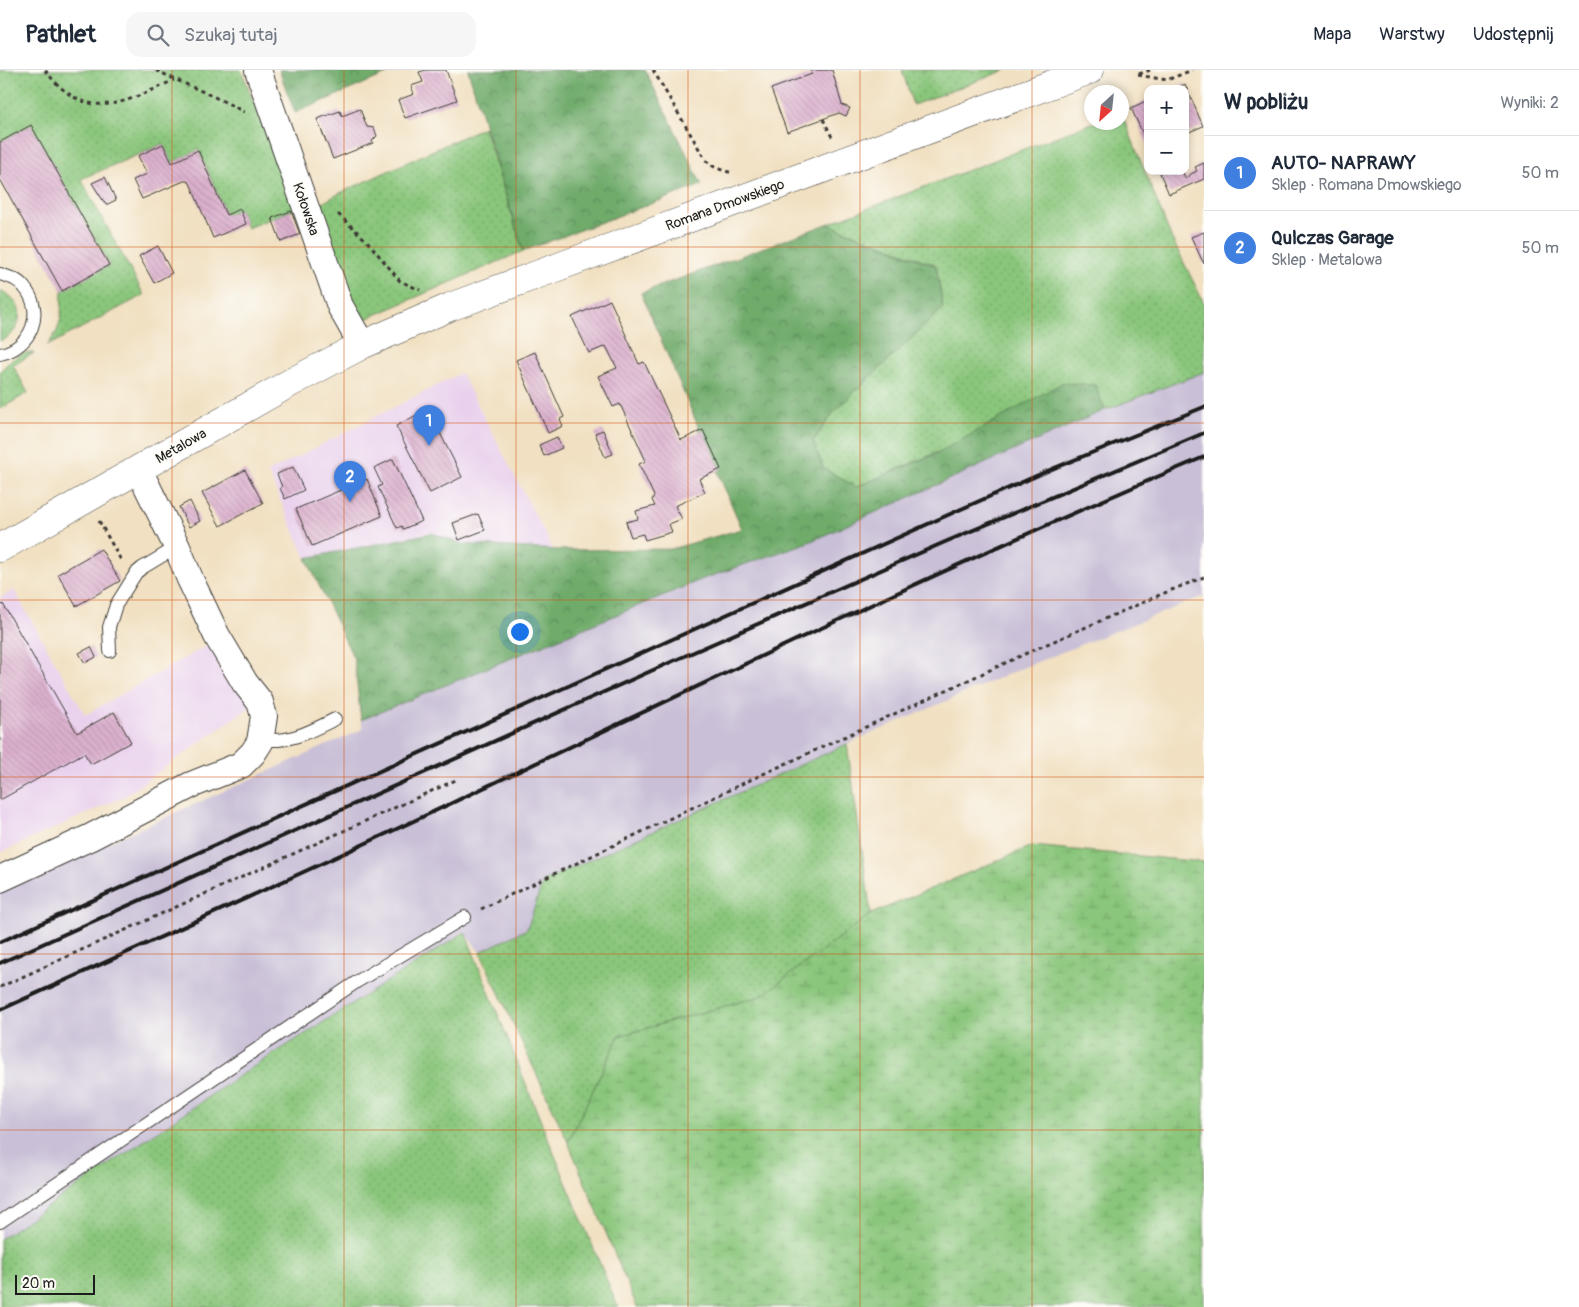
<!DOCTYPE html>
<html lang="pl">
<head>
<meta charset="utf-8">
<style>
  :root { --surface:#fff; --page:#f6f6f7; --text:#1f2937; --muted:#747a83; --line:#e0e1e3; --accent:#c8321e }
  body { margin:0; font-family:Pangolin,sans-serif; background:var(--page); color:var(--text) }
  .controls { position:absolute; right:15px; top:15px; display:grid; overflow:hidden; border-radius:10px; box-shadow:0 2px 8px #0003 }
  .controls button { width:45px; height:45px; display:grid; place-items:center; padding:0; border:0; border-bottom:1px solid var(--line); background:var(--surface); color:var(--text); font:25px sans-serif }
  .compass { position:absolute; left:1084px; top:15px; width:45px; height:45px; border-radius:50%; background:var(--surface); box-shadow:0 2px 8px #0003; rotate:207deg }
  .scale { position:absolute; left:15px; bottom:12px; width:80px; box-sizing:border-box; padding-left:5px; border:2px solid #1c1c1c; border-top:0; font-size:14px; line-height:18px; white-space:nowrap; color:#1c1c1c; -webkit-text-stroke:4px #fdfcf7; paint-order:stroke }
  .you { position:absolute; left:519px; top:561px; width:18px; height:18px; margin:-12px; border:4px solid #fff; border-radius:50%; background:#1a73e8; box-shadow:0 0 0 8px #1a73e833 }
  .badge { display:grid; place-items:center; width:32px; height:32px; border-radius:50%; background:var(--accent); color:#fff; font-size:16px; font-weight:700 }
  .pin { position:absolute; translate:-50% -41px; filter:drop-shadow(0 1px 2px #0008) }
  .pin::after { content:''; position:absolute; top:26px; width:18px; height:15px; background:inherit; clip-path:polygon(0 0,100% 0,50% 100%) }
  .list { margin:0; padding:0; list-style:none }
  h2 { display:flex; justify-content:space-between; align-items:center; height:65px; margin:0; padding:0 20px; font-size:21px }
  h2 small { font-size:16px; font-weight:400; color:var(--muted) }
  .list li { display:grid; grid-template-columns:32px 1fr auto; gap:15px; align-items:center; box-sizing:border-box; height:75px; padding:0 20px; border-top:1px solid var(--line) }
  .list b { display:block; font-size:19px; white-space:nowrap }
  .list p { margin:0; font-size:16px; white-space:nowrap; color:var(--muted) }
  .list em { font-size:16px; font-style:normal; color:var(--muted) }
  .icon { flex:none; width:28px; height:28px; fill:none; stroke:currentColor; stroke-width:2; stroke-linecap:round; stroke-linejoin:round }
  .map { position:relative; flex:none; width:1204px; height:1237px; overflow:hidden }
  header { display:flex; align-items:center; gap:30px; box-sizing:border-box; height:70px; padding:0 25px; background:var(--surface); border-bottom:1px solid var(--line) }
  header strong { font-size:24px }
  nav { display:flex; gap:28px; margin-inline-start:auto; font-size:18px }
  .search { width:350px; height:45px; background:var(--page); display:flex; align-items:center; gap:12px; box-sizing:border-box; padding:0 18px; border-radius:15px; color:var(--muted); font-size:19px }
  main { display:flex }
  aside { flex:1; background:var(--surface) }
  .map>svg:first-child { display:block }
  .built { fill:#e9d1ed }
  .industrial { fill:#c9bfd7 }
  .grass { fill:url(#grass-dots); stroke:#53714c }
  .forest { fill:url(#forest-crowns); stroke:#466444 }
  .wetland { fill:url(#wetland-marsh); stroke:#53714c }
  .building { fill:url(#building-back-hatch) }
  .lines { fill:none; stroke-linecap:round; stroke-linejoin:round }
  .service-casing { stroke:#3c3935; stroke-width:14 }
  .minor-casing { stroke:#3c3935; stroke-width:28 }
  .primary-casing { stroke:#3c3935; stroke-width:29 }
  .path { stroke:#3c3935; stroke-width:3; stroke-dasharray:4 4; stroke-linecap:butt }
  .service { stroke:#fff; stroke-width:12 }
  .minor { stroke:#fff; stroke-width:26 }
  .primary { stroke:#fff; stroke-width:28 }
  .rail { stroke:#1c1c1c; stroke-width:4 }
  .grid { fill:none; stroke:#d4530e; stroke-width:1; stroke-opacity:0.55 }
  .labels { text-anchor:middle; dominant-baseline:central; stroke-width:4.5; stroke-linejoin:round; paint-order:stroke }
  .street-label { font-size:14px; fill:#1c1c1c; stroke:#fdfcf7 }
</style>
</head>
<body>
<header>
<strong>Pathlet</strong>
<div class="search"><svg class="icon" aria-label="search" viewBox="0 0 24 24"><circle cx="10" cy="10" r="6"/><path d="M15 15l6 6"/></svg>Szukaj tutaj</div>
<nav><a>Mapa</a><a>Warstwy</a><a>Udostępnij</a></nav>
</header>
<main>
<div class="map">
<svg width="1204" height="1237" viewBox="0 0 1204 1237">
  <defs>
    <pattern id="grass-dots" width="8" height="8" patternUnits="userSpaceOnUse" patternTransform="scale(1.25)"><rect width="8" height="8" fill="#8ac67b"/><path d="M2 2h.1M6 6h.1" fill="none" stroke="#76aa6a" stroke-width="1.8" stroke-linecap="round"/></pattern>
    <pattern id="forest-crowns" width="20" height="18" patternUnits="userSpaceOnUse" patternTransform="scale(1.25)"><rect width="20" height="18" fill="#6fab6b"/><path d="M2 6a3 3 0 1 1 6 0M12 15a3 3 0 1 1 6 0" fill="none" stroke="#5a8a57"/></pattern>
    <pattern id="wetland-marsh" width="20" height="14" patternUnits="userSpaceOnUse" patternTransform="scale(1.25)"><rect width="20" height="14" fill="#8ac67b"/><path d="M1 5h8M5 5V1M11 12h8M15 12V8" fill="none" stroke="#76aa6a"/></pattern>
    <pattern id="building-back-hatch" width="6" height="6" patternUnits="userSpaceOnUse" patternTransform="scale(1.25)"><rect width="6" height="6" fill="#dbb0cd"/><path d="M-1 5l2 2M0 0l6 6M5-1l2 2" fill="none" stroke="#bb97af"/></pattern>
  </defs>
  <rect width="100%" height="100%" fill="#fdfcf7"/>
  <filter id="ink" filterUnits="userSpaceOnUse"><feTurbulence type="fractalNoise" baseFrequency=".02" numOctaves="2"/><feDisplacementMap in="SourceGraphic" scale="10" xChannelSelector="R" yChannelSelector="G"/><feConvolveMatrix kernelMatrix="1 2 1 2 8 2 1 2 1" color-interpolation-filters="sRGB"/></filter>
  <filter id="wash" filterUnits="userSpaceOnUse"><feTurbulence type="fractalNoise" baseFrequency=".0096" numOctaves="4" result="noise"/><feDisplacementMap in="SourceGraphic" scale="20" xChannelSelector="R" yChannelSelector="G"/><feGaussianBlur stdDeviation="1.12" result="paint"/><feColorMatrix in="noise" values="0 0 0 0 0 0 0 0 0 0 0 0 0 0 0 0 0 1.4 0 .05"/><feComposite in="paint" operator="in"/></filter>
  <g filter="url(#wash)">
    <rect width="100%" height="100%" fill="#f1e0c1"/>
    <g class="built">
      <path d="M461,303L554,481L463,474L432,463L306,488L268,402Z"/>
      <path d="M14,520L85,645L225,565L268,624L123,727L0,783V528Z"/>
    </g>
    <path class="industrial" d="M1204,302V526L1027,596L847,674L543,811L527,859L480,882L464,862L0,1169V821L363,659L361,650L703,509L809,472L1105,340Z"/>
    <g class="grass">
      <path d="M0,0H241L297,138L247,158L240,139L226,145L199,80L172,93L163,74L81,109L144,225L47,276L57,261L61,248L62,221L109,195L31,55L0,72Z"/>
      <path d="M902,0H1006L913,35Z"/>
      <path d="M1122,44L1171,167L1204,233V302L1105,340L1095,315L856,417L823,398L813,371L834,342L943,238L936,195L827,154L1092,53L1122,52Z"/>
      <path d="M484,57L523,181L361,251L339,198L319,135L338,124Z"/>
      <path d="M0,221C27,229 25,262 0,271Z"/>
      <path d="M27,283H34L13,295L28,323L0,339V302C7,293 16,285 27,283Z"/>
      <path d="M847,674L871,844L761,926L619,966L568,1072L480,882L527,859L543,811Z"/>
      <path d="M465,862L546,1064L618,1237H0V1169L242,1004Z"/>
    </g>
    <g class="forest">
      <path d="M279,0H396L295,43Z"/>
      <path d="M468,0H645L702,115L523,181Z"/>
      <path d="M827,154L936,196L943,238L834,342L813,371L823,398L856,417L940,382L1062,313L1095,315L1105,340L809,472L703,509L361,650L354,589L306,488L432,463L463,474L560,480L671,479L742,459L641,223Z"/>
    </g>
    <path class="wetland" d="M1032,776L1204,792V1237H637L568,1072L619,966L761,926L871,844Z"/>
    <g id="blocks">
      <g class="building">
        <path d="M426,0H446L457,30L405,48L398,30L414,24L411,16L423,12L419,2Z"/>
        <path d="M811,0H832L842,35L850,38L846,46L839,43L787,62L771,19L812,4Z"/>
        <path d="M1185,14L1203,56L1185,64V19H1175Z"/>
        <path d="M1148,30V75L1131,38Z"/>
        <path d="M360,39L367,57L374,58L377,66L372,71L373,73L333,89L317,49L340,41L342,46Z"/>
        <path d="M31,55L109,195L62,221L0,109V72Z"/>
        <path d="M163,74L172,93L198,80L226,145L240,139L246,154L213,168L190,113L187,111H184L142,129L133,110L147,104L138,86Z"/>
        <path d="M1204,93V109L1169,124L1159,101H1182L1186,109L1189,105L1197,101L1195,97Z"/>
        <path d="M105,107L116,130L106,135L92,113Z"/>
        <path d="M291,141L300,164L281,172L272,148Z"/>
        <path d="M1204,162V194L1191,167Z"/>
        <path d="M158,176L172,203L154,213L139,186Z"/>
        <path d="M610,230L639,294L644,292L681,370L703,360L721,399L699,409L705,422L675,436L682,449L669,454L672,462L645,470L643,464L631,467L626,452L638,449L636,441L655,436L652,430L654,426L639,394L646,391L620,334L613,337L598,306L617,298L606,276L589,283L572,247Z"/>
        <path d="M535,282L564,347L560,349L563,356L548,363L516,290Z"/>
        <path d="M428,339L462,407L430,423L396,356Z"/>
        <path d="M603,360L613,384L605,387L595,363Z"/>
        <path d="M557,367L562,378L544,386L539,375Z"/>
        <path d="M393,389L422,451L403,459L402,456L397,458L378,417L382,415L374,398Z"/>
        <path d="M293,397L304,420L285,429L280,418L282,417L277,404Z"/>
        <path d="M245,400L263,433L220,456L202,423Z"/>
        <path d="M367,409L382,446L312,476L296,439Z"/>
        <path d="M190,431L200,451L189,457L179,437Z"/>
        <path d="M478,444L485,460L459,470L453,453Z"/>
        <path d="M101,479L120,511L76,536L58,504Z"/>
        <path d="M3,534L77,663L114,642L131,672L91,694L84,683L0,730V536Z"/>
        <path d="M91,577L96,587L85,593L79,583Z"/>
      </g>
    </g>
  </g>
  <g filter="url(#ink)">
    <use href="#blocks" fill-opacity="0" stroke="#3c3935" stroke-width="1"/>
    <g class="lines">
      <g class="service-casing">
        <g id="service">
          <path d="M0,204C9,207 18,209 24,217C46,242 31,278 0,284"/>
          <path d="M110,581L109,557L116,535L136,503L142,498L177,477"/>
          <path d="M261,669C288,674 311,661 335,649"/>
          <path d="M0,1152L358,911L465,847"/>
        </g>
      </g>
      <g class="minor-casing">
        <g id="minor">
          <path d="M258,0L340,236L362,275"/>
          <path d="M0,809L91,767L191,715L241,695L253,683L260,672L264,646L260,632L245,613L217,566L190,509L177,477L139,400"/>
        </g>
      </g>
      <g class="primary-casing">
        <path id="primary" d="M0,478L290,313L362,275L450,237L539,204L1090,0"/>
      </g>
      <g class="path">
        <path d="M45,0C86,54 123,34 174,10"/>
        <path d="M156,0C185,15 216,26 244,42"/>
        <path d="M653,0L705,89C713,98 721,100 733,103"/>
        <path d="M1139,4L1150,0"/>
        <path d="M1138,5L1167,10L1192,0"/>
        <path d="M823,49L832,67"/>
        <path d="M338,144L367,171L400,211L420,220"/>
        <path d="M99,451L122,492"/>
        <path d="M481,839L748,711L1038,578L1169,521L1204,507"/>
        <path d="M0,917L458,709"/>
      </g>
      <use href="#service" class="service"/>
      <use href="#minor" class="minor"/>
      <use href="#primary" class="primary"/>
      <g class="rail">
        <path d="M0,872L959,440L1052,399L1204,337"/>
        <path d="M0,893L671,592L945,472L1204,363"/>
        <path d="M0,940C152,871 304,803 454,732C703,614 950,494 1204,387"/>
      </g>
    </g>
  </g>
  <path class="grid" d="M172,0V1237M344,0V1237M516,0V1237M688,0V1237M860,0V1237M1032,0V1237M0,177H1204M0,353H1204M0,530H1204M0,707H1204M0,884H1204M0,1060H1204"/>
  <g class="labels">
    <g class="street-label">
      <text transform="translate(725 135) rotate(-20)">Romana Dmowskiego</text>
      <text transform="translate(306 139) rotate(71)">Kołowska</text>
      <text transform="translate(181 376) rotate(-30)">Metalowa</text>
    </g>
  </g>
</svg>
<div class="controls">
<button>+</button>
<button>−</button>
</div>
<svg class="compass" viewBox="-18 -18 36 36"><path d="M0-13l5 13h-10z" fill="#e53935"/><path d="M0 13l5-13h-10z" fill="#747a83"/></svg>
<div class="scale">20 m</div>
<div class="you"></div>
<div class="pin badge" style="left:429px;top:376px;background:#3f7fe0">1</div>
<div class="pin badge" style="left:350px;top:432px;background:#3f7fe0">2</div>
</div>
<aside>
<h2>W pobliżu<small>Wyniki: 2</small></h2>
<ul class="list">
<li><span class="badge" style="background:#3f7fe0">1</span><div><b>AUTO- NAPRAWY</b><p>Sklep · Romana Dmowskiego</p></div><em>50 m</em></li>
<li><span class="badge" style="background:#3f7fe0">2</span><div><b>Qulczas Garage</b><p>Sklep · Metalowa</p></div><em>50 m</em></li>
</ul>
</aside>
</main>
</body>
</html>
